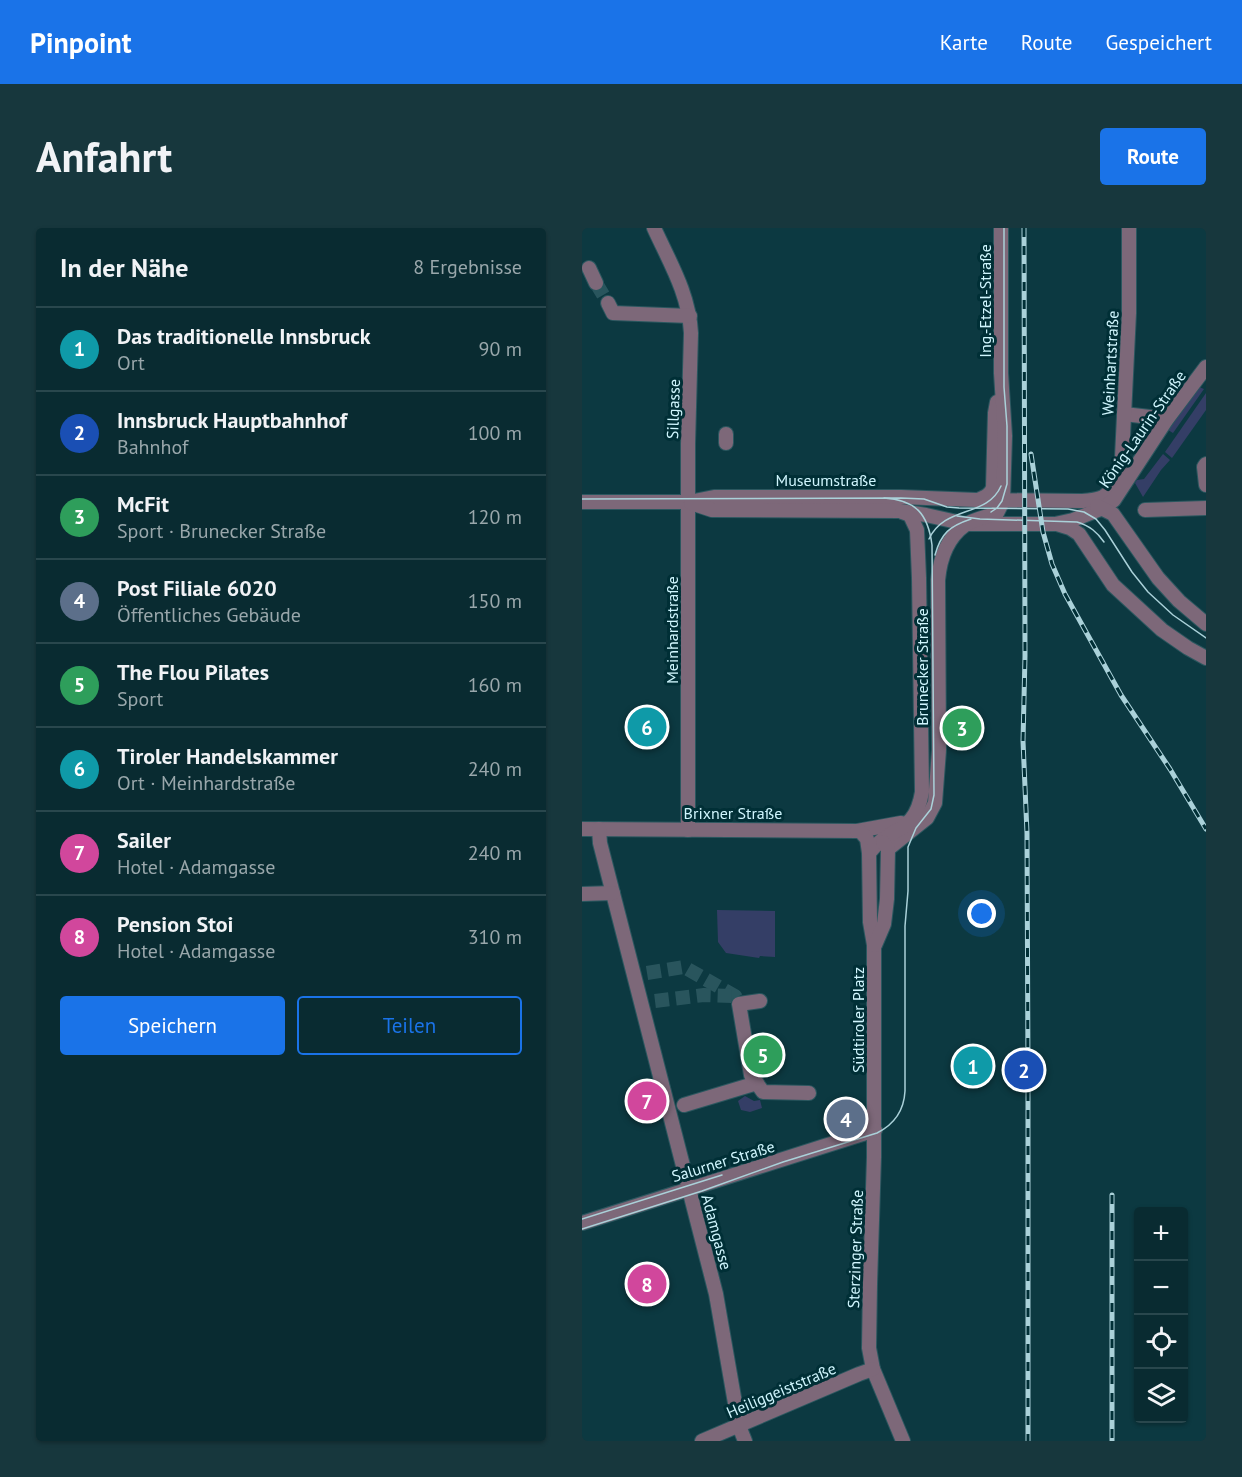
<!DOCTYPE html>
<html lang="de">
<head>
<meta charset="utf-8">
<style>
  :root { --surface:#092b31; --page:#17373d; --text:#f1f3f6; --muted:#99a7ab; --line:#29474d; --accent:#1a73e8 }
  body { margin:0; font-family:"PT Sans",sans-serif; background:var(--page); color:var(--text) }
  .controls { position:absolute; right:18px; bottom:18px; display:grid; overflow:hidden; border-radius:6px; box-shadow:0 2px 4px #0004 }
  .controls button { width:54px; height:54px; display:grid; place-items:center; padding:0; border:0; border-bottom:2px solid var(--line); background:var(--surface); color:var(--text); font:30px sans-serif }
  .you { position:absolute; left:400px; top:686px; width:21px; height:21px; margin:-15px; border:4px solid #fff; border-radius:50%; background:#1a73e8; box-shadow:0 0 0 9px #1a73e833 }
  .badge { display:grid; place-items:center; width:39px; height:39px; border-radius:50%; background:var(--accent); color:#fff; font-size:20px; font-weight:700 }
  .pin { position:absolute; translate:-50% -50%; border:3px solid #fff; box-shadow:0 2px 6px #0006 }
  .list { margin:0; padding:0; list-style:none }
  h2 { display:flex; justify-content:space-between; align-items:center; height:78px; margin:0; padding:0 24px; font-size:26px }
  h2 small { font-size:20px; font-weight:400; color:var(--muted) }
  .list li { display:grid; grid-template-columns:39px 1fr auto; gap:18px; align-items:center; box-sizing:border-box; height:84px; padding:0 24px; border-top:2px solid var(--line) }
  .list b { display:block; font-size:22px; white-space:nowrap }
  .list p { margin:0; font-size:20px; white-space:nowrap; color:var(--muted) }
  .list em { font-size:20px; font-style:normal; color:var(--muted) }
  .actions { display:flex; gap:12px; padding:18px 24px }
  .actions a { flex:1; padding:14px 0; border:2px solid var(--accent); border-radius:6px; text-align:center; font-size:21px; color:var(--accent) }
  .actions .main { background:var(--accent); color:#fff }
  .icon { flex:none; width:33px; height:33px; fill:none; stroke:currentColor; stroke-width:2; stroke-linecap:round; stroke-linejoin:round }
  .map { position:relative; flex:none; width:624px; height:1213px; overflow:hidden; border-radius:6px }
  header { display:flex; align-items:center; gap:36px; box-sizing:border-box; height:84px; padding:0 30px; background:var(--accent); color:#fff }
  header strong { font-size:28px }
  nav { display:flex; gap:33px; margin-inline-start:auto; font-size:21px }
  .intro { display:flex; align-items:center; justify-content:space-between; box-sizing:border-box; height:144px; padding:0 36px }
  h1 { margin:0; font-size:42px }
  .button { padding:15px 27px; border-radius:6px; background:var(--accent); color:#fff; font-size:21px; font-weight:700 }
  main { display:flex; gap:36px; padding:0 36px }
  aside { flex:1; background:var(--surface); border-radius:6px; box-shadow:0 2px 4px #0004 }
  .map>svg:first-child { display:block }
  .green { fill:#343e66 }
  .lines { fill:none; stroke-linecap:round; stroke-linejoin:round }
  .minor-tunnel { stroke:#29555d; stroke-width:14; stroke-dasharray:14 7; stroke-linecap:butt }
  .minor-casing { stroke:#2b575f; stroke-width:16 }
  .minor { stroke:#7d6879; stroke-width:14 }
  .tram { stroke:#aad1d9; stroke-width:1.5 }
  .rail-casing { stroke:#aad1d9; stroke-width:5 }
  .rail { stroke:#002f36; stroke-width:3; stroke-dasharray:9; stroke-linecap:butt }
  .labels { text-anchor:middle; dominant-baseline:central; stroke-width:6; stroke-linejoin:round; paint-order:stroke }
  .street-label { font-size:16px; fill:#d0f6fe; stroke:#002f36 }
</style>
</head>
<body>
<header>
<strong>Pinpoint</strong>
<nav><a>Karte</a><a>Route</a><a>Gespeichert</a></nav>
</header>
<div class="intro"><h1>Anfahrt</h1><a class="button">Route</a></div>
<main>
<aside>
<h2>In der Nähe<small>8 Ergebnisse</small></h2>
<ul class="list">
<li><span class="badge" style="background:#0f9aa8">1</span><div><b>Das traditionelle Innsbruck</b><p>Ort</p></div><em>90 m</em></li>
<li><span class="badge" style="background:#1a4fb4">2</span><div><b>Innsbruck Hauptbahnhof</b><p>Bahnhof</p></div><em>100 m</em></li>
<li><span class="badge" style="background:#2e9e5b">3</span><div><b>McFit</b><p>Sport · Brunecker Straße</p></div><em>120 m</em></li>
<li><span class="badge" style="background:#5c6f8a">4</span><div><b>Post Filiale 6020</b><p>Öffentliches Gebäude</p></div><em>150 m</em></li>
<li><span class="badge" style="background:#2e9e5b">5</span><div><b>The Flou Pilates</b><p>Sport</p></div><em>160 m</em></li>
<li><span class="badge" style="background:#0f9aa8">6</span><div><b>Tiroler Handelskammer</b><p>Ort · Meinhardstraße</p></div><em>240 m</em></li>
<li><span class="badge" style="background:#d1479c">7</span><div><b>Sailer</b><p>Hotel · Adamgasse</p></div><em>240 m</em></li>
<li><span class="badge" style="background:#d1479c">8</span><div><b>Pension Stoi</b><p>Hotel · Adamgasse</p></div><em>310 m</em></li>
</ul>
<div class="actions"><a class="main">Speichern</a><a>Teilen</a></div>
</aside>
<div class="map">
<svg width="624" height="1213" viewBox="0 0 624 1213">
  <rect width="100%" height="100%" fill="#0c3941"/>
  <g class="green">
    <path d="M617,159L622,161L591,205L586,202Z"/>
    <path d="M624,165V182L590,230L583,224Z"/>
    <path d="M581,226L588,232L579,242L561,269L553,255L555,252L562,251Z"/>
    <path d="M135,682L193,683V729L178,728L177,730L144,725L136,714Z"/>
    <path d="M163,868L172,873L178,872L180,880L168,884L159,882L156,873Z"/>
  </g>
  <g class="lines">
    <g class="minor-tunnel">
      <path d="M14,55L26,75"/>
      <path d="M65,745L102,739L153,768L157,776"/>
      <path d="M73,773L122,767L151,768"/>
    </g>
    <g class="minor-casing">
      <g id="minor">
        <path d="M72,0C88,35 107,66 109,105L106,216V602"/>
        <path d="M7,40L14,55"/>
        <path d="M26,75L31,85L108,88"/>
        <path d="M542,186L585,191"/>
        <path d="M144,206V215"/>
        <path d="M624,236L622,239L624,257"/>
        <path d="M396,272C403,269 408,267 411,260L413,185L415,174"/>
        <path d="M0,274H107L132,269H319L395,272L501,273C508,272 515,272 521,269C534,261 536,242 540,229L547,85V0"/>
        <path d="M109,275L130,282L318,283L344,287L384,296H473L491,292L521,280L532,272L585,191L624,139"/>
        <path d="M515,278L531,286L576,350L597,373L624,396"/>
        <path d="M563,282L624,280"/>
        <path d="M475,296L488,300L497,306L531,357L580,402L606,420L624,430"/>
        <path d="M0,601L275,603L319,595"/>
        <path d="M17,601L18,615L134,1066L157,1198L163,1213"/>
        <path d="M275,603L279,604L285,611L287,625L288,694L292,717V929L288,1056L287,1120L291,1141L321,1213"/>
        <path d="M306,621L345,590L353,575L357,522L356,352C358,330 365,310 383,297C392,291 405,289 415,285L421,273L423,208L419,145V0"/>
        <path d="M287,625C308,597 333,607 340,564L337,350L335,302L328,287L320,284"/>
        <path d="M0,666L31,665"/>
        <path d="M293,717L302,696L305,671L306,621L301,614"/>
        <path d="M178,773L157,776L169,847L181,864L227,865"/>
        <path d="M102,877L175,855"/>
        <path d="M0,995L293,902"/>
        <path d="M120,1213L277,1146L291,1141"/>
      </g>
    </g>
    <use href="#minor" class="minor"/>
    <g class="tram">
      <path d="M0,271L319,270L342,271L365,279L377,280L486,281L502,284L514,291L523,302L550,344L566,364L591,387L624,410"/>
      <path d="M409,284L415,280L420,273L425,256V198L422,159V0"/>
      <path d="M375,288L398,291L495,294C508,298 515,304 522,314"/>
      <path d="M347,311C363,277 405,290 419,258"/>
      <path d="M353,327C359,305 368,298 389,291"/>
      <path d="M0,991L140,947"/>
      <path d="M0,1001L120,963L201,934L295,905C313,896 322,882 323,863V698L326,663V619L334,600L349,581L352,567L350,317C346,286 334,272 302,270"/>
    </g>
    <g class="rail-casing">
      <g id="rail">
        <path d="M442,0L443,428L441,513L445,605L446,846V1213"/>
        <path d="M449,226L461,304L470,336L483,366L539,467L588,541L624,601"/>
        <path d="M530,967V1213"/>
      </g>
    </g>
    <use href="#rail" class="rail"/>
  </g>
  <g class="labels">
    <g class="street-label">
      <text transform="translate(403 73) rotate(-90)">Ing.-Etzel-Straße</text>
      <text transform="translate(528 135) rotate(-87)">Weinhartstraße</text>
      <text transform="translate(91 181) rotate(-88)">Sillgasse</text>
      <text transform="translate(560 201) rotate(-55)">König-Laurin-Straße</text>
      <text x="244" y="252">Museumstraße</text>
      <text transform="translate(90 402) rotate(-90)">Meinhardstraße</text>
      <text transform="translate(340 439) rotate(-90)">Brunecker Straße</text>
      <text x="151" y="585">Brixner Straße</text>
      <text transform="translate(276 792) rotate(-90)">Südtiroler Platz</text>
      <text transform="translate(141 933) rotate(-17)">Salurner Straße</text>
      <text transform="translate(135 1004) rotate(75)">Adamgasse</text>
      <text transform="translate(273 1021) rotate(-88)">Sterzinger Straße</text>
      <text transform="translate(199 1162) rotate(-23)">Heiliggeiststraße</text>
    </g>
  </g>
</svg>
<div class="controls">
<button>+</button>
<button>−</button>
<button><svg class="icon" aria-label="locate" viewBox="0 0 24 24"><circle cx="12" cy="12" r="6"/><path d="M12 2v4M12 18v4M2 12h4M18 12h4"/></svg></button>
<button><svg class="icon" aria-label="layers" viewBox="0 0 24 24"><path d="M12 4l9 5-9 5-9-5zM3 14l9 5 9-5"/></svg></button>
</div>
<div class="you"></div>
<div class="pin badge" style="left:391px;top:838px;background:#0f9aa8">1</div>
<div class="pin badge" style="left:442px;top:842px;background:#1a4fb4">2</div>
<div class="pin badge" style="left:380px;top:500px;background:#2e9e5b">3</div>
<div class="pin badge" style="left:264px;top:891px;background:#5c6f8a">4</div>
<div class="pin badge" style="left:181px;top:827px;background:#2e9e5b">5</div>
<div class="pin badge" style="left:65px;top:499px;background:#0f9aa8">6</div>
<div class="pin badge" style="left:65px;top:873px;background:#d1479c">7</div>
<div class="pin badge" style="left:65px;top:1056px;background:#d1479c">8</div>
</div>
</main>
</body>
</html>
